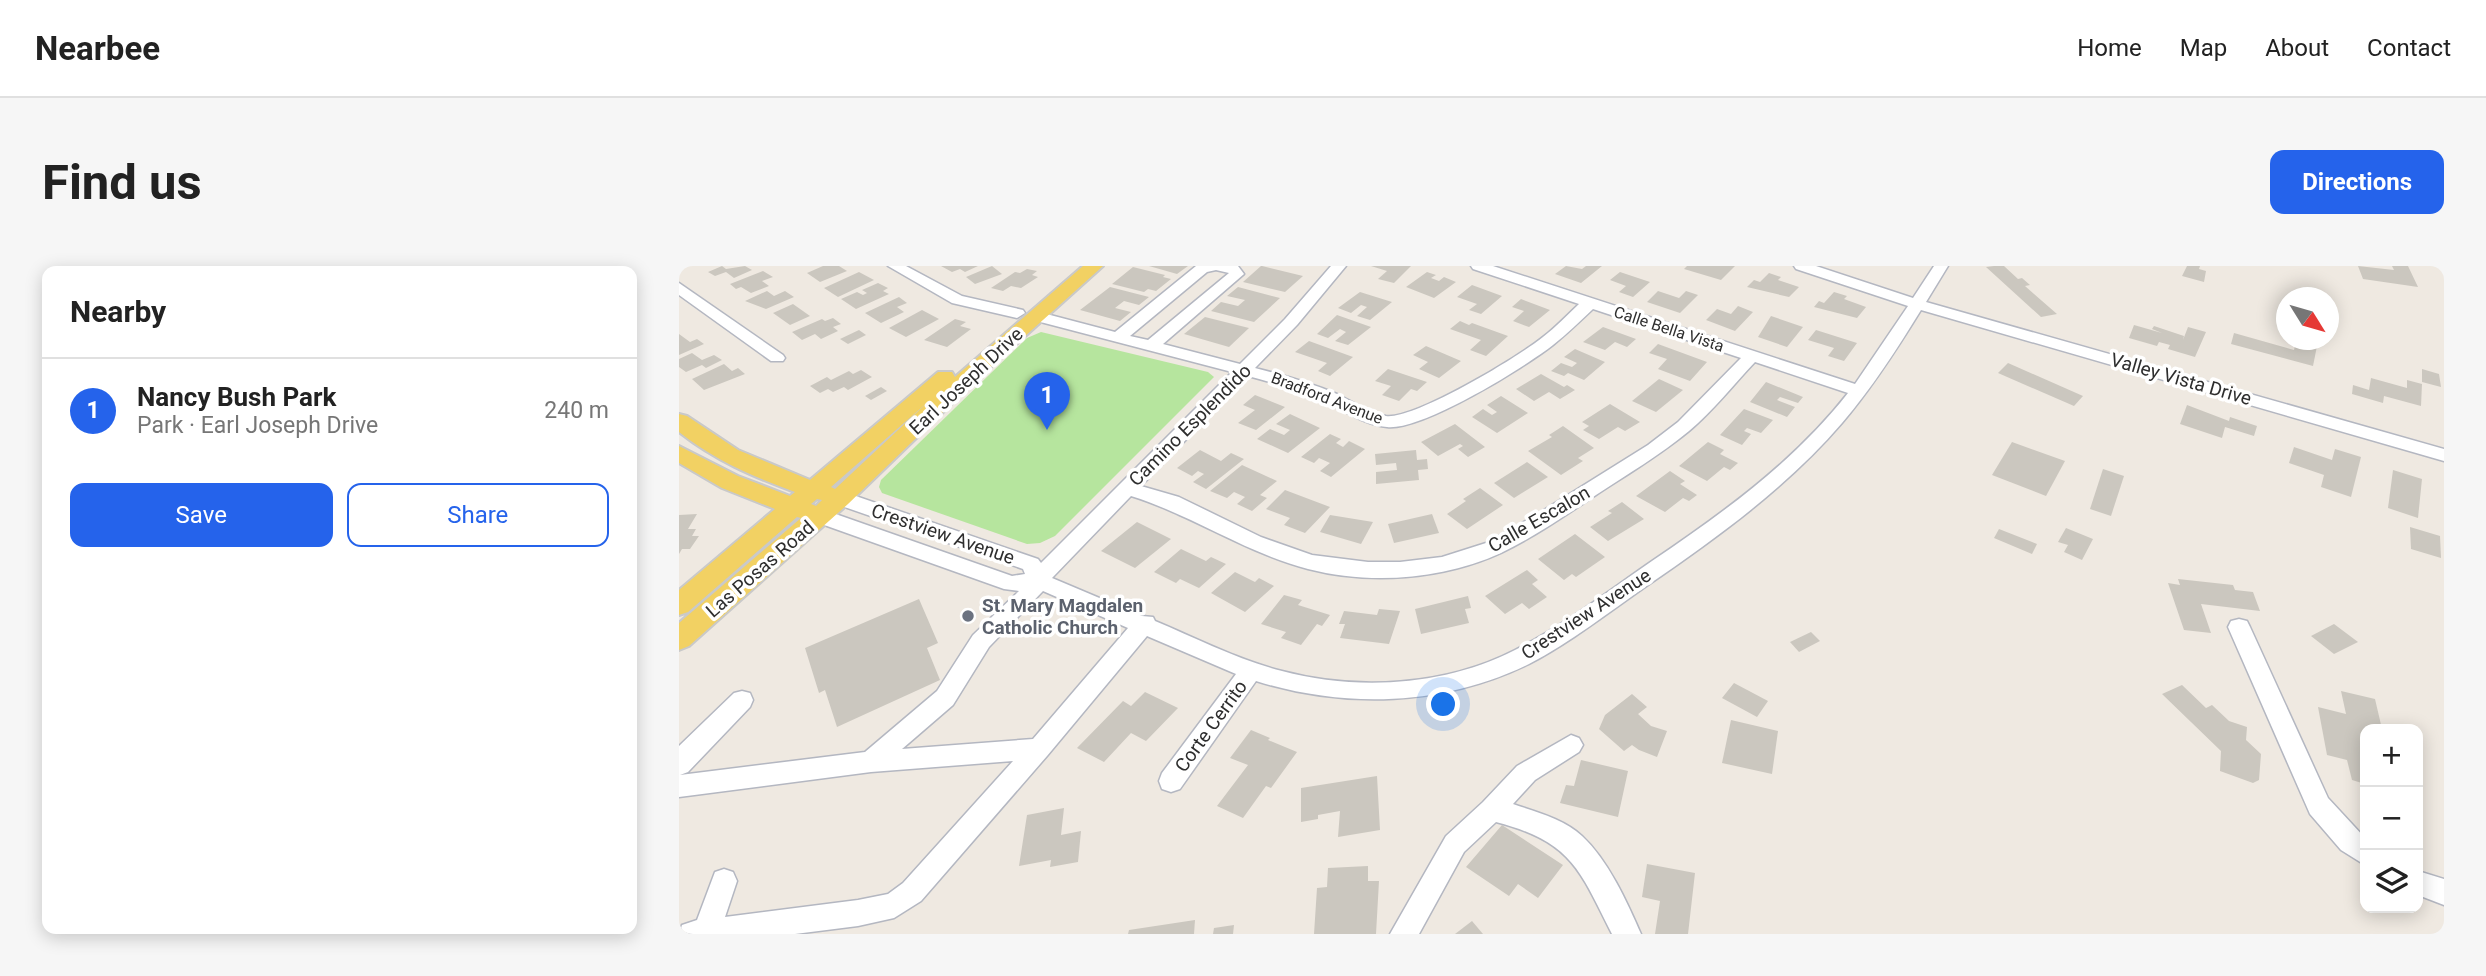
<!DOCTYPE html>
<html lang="en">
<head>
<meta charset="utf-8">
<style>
  :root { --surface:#fff; --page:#f6f6f6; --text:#222; --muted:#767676; --line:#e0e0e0; --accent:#2563eb }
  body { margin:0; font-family:Roboto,sans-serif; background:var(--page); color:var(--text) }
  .controls { position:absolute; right:21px; bottom:21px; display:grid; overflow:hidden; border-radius:14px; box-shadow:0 4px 18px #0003 }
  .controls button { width:63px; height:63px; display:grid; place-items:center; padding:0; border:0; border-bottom:2px solid var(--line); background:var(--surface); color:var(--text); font:35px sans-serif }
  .compass { position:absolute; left:1597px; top:21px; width:63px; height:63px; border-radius:50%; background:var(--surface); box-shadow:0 4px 18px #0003; rotate:127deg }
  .you { position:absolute; left:765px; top:439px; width:24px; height:24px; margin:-18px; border:5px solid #fff; border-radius:50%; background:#1a73e8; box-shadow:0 0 0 10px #1a73e833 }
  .badge { display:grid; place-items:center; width:46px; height:46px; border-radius:50%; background:var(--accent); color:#fff; font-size:23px; font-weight:700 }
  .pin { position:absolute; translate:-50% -58px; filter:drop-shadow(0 2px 4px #0008) }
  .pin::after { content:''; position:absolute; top:37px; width:24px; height:21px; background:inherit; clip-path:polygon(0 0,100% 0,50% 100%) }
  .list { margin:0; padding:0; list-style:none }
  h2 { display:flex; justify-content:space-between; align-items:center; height:91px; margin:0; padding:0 28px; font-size:30px }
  h2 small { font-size:23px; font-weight:400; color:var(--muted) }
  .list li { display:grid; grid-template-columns:46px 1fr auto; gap:21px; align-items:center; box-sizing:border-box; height:105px; padding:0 28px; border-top:2px solid var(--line) }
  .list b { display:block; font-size:26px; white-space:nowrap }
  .list p { margin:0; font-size:23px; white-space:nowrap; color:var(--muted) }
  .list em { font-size:23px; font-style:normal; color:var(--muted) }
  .actions { display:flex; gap:14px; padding:21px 28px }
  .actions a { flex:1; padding:16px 0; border:2px solid var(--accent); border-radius:14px; text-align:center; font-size:24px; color:var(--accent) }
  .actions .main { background:var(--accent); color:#fff }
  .icon { flex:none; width:38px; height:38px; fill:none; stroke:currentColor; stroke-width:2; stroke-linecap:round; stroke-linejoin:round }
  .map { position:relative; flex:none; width:1765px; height:668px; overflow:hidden; border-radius:14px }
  header { display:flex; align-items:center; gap:42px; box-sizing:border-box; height:98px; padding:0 35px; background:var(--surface); border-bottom:2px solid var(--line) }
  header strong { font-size:33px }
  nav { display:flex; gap:38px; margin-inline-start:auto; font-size:24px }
  .intro { display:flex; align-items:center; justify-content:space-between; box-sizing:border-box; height:168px; padding:0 42px }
  h1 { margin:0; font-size:49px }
  .button { padding:18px 32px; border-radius:14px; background:var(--accent); color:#fff; font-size:24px; font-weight:700 }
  main { display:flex; gap:42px; padding:0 42px }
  aside { flex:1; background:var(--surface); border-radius:14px; box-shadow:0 4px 18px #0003 }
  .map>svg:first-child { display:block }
  .green { fill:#b6e59e }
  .building { fill:#cbc7bf }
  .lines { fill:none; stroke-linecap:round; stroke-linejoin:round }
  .minor-casing { stroke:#b4b7c1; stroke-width:3 }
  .major-casing { stroke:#c9c9c9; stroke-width:4 }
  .minor { fill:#fff; fill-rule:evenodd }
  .major { fill:#f2d163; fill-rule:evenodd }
  .worship-dot { fill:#6b7280; stroke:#fff; stroke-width:2.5 }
  .labels { text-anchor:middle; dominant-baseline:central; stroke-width:7; stroke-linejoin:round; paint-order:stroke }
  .far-street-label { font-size:16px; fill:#2e2e2e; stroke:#fff }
  .street-label { font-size:19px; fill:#2e2e2e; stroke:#fff }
  .worship-label { font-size:19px; font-weight:bold; fill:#5b616d; stroke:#fff; text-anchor:start }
</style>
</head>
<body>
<header>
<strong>Nearbee</strong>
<nav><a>Home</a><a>Map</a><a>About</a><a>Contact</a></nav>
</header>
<div class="intro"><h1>Find us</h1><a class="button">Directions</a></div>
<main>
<aside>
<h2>Nearby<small></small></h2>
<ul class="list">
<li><span class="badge">1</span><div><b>Nancy Bush Park</b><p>Park · Earl Joseph Drive</p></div><em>240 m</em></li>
</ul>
<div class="actions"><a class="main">Save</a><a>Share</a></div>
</aside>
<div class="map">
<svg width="1765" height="668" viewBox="0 0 1765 668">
  <rect width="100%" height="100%" fill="#efe9e1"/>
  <path class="green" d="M362,66L529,106L535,111L376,270L361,277L348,278L203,227L200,221L202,214L348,72Z"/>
  <g class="building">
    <path d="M43,0L47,3L66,0L73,4L55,12L47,6L36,10L29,6Z"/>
    <path d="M144,0H160L168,5L141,16L128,7Z"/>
    <path d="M262,0H299L286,6L281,3L273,6Z"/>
    <path d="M313,0L323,8L296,18L287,11Z"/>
    <path d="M470,0H509L498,8Z"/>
    <path d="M582,0H583L624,10L606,26L564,16Z"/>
    <path d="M692,0H732L715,17L699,13L708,5Z"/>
    <path d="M887,0L903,3L907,0H923L902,17L876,8Z"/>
    <path d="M1008,0H1056L1042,14L1005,3Z"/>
    <path d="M1315,0H1325L1339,13L1343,12L1351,19L1346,20L1378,48L1362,51L1307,1Z"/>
    <path d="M1508,0H1521L1520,3L1527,5L1525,16L1503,10Z"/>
    <path d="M1679,0L1715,4L1713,0H1729L1739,21L1684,13Z"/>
    <path d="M454,1L486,9L484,11L492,13L477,25L469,23L465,26L433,18Z"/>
    <path d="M348,3L358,5L353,9L359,11L342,22L332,20L324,25L312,22L336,6L341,7Z"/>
    <path d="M84,5L94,11L83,15L90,20L72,27L62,21L57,23L51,18Z"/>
    <path d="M180,6L195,14L159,31L145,22Z"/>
    <path d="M748,6L757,9L752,12L760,15L765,11L777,16L755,32L727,21Z"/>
    <path d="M941,6L971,16L954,31L940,26L947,20L931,14Z"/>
    <path d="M1090,7L1102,11L1099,14L1120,21L1110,31L1068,21L1075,14L1081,16Z"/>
    <path d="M199,17L209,22L204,25L210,28L177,43L162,33L178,26L184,29L188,27L183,24Z"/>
    <path d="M793,19L823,30L802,48L790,44L798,38L778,31Z"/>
    <path d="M431,21L470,31L460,39L445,35L436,42L452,46L441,55L401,44Z"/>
    <path d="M559,21L601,32L575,56L532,45L542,36L559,40L566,34L548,30Z"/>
    <path d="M88,25L95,30L106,25L115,31L87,43L66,35Z"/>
    <path d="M979,25L1000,32L1007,25L1019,29L1001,47L968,36Z"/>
    <path d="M681,26L713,36L691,54L678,50L688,41L682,39L672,47L659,42Z"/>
    <path d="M1155,26L1168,30L1165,33L1187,41L1178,52L1135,41L1140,35L1145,37Z"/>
    <path d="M220,31L228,37L218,41L225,46L202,57L186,47Z"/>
    <path d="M842,33L871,44L850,61L834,55L845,45L833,41Z"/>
    <path d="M114,38L131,50L111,59L94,47Z"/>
    <path d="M1059,40L1074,46L1056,65L1027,54L1038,43L1052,48Z"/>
    <path d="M243,44L260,53L227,71L210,62Z"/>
    <path d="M658,49L692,61L669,79L656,75L667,66L661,63L649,72L638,68Z"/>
    <path d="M1092,50L1124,61L1108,81L1079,71Z"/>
    <path d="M526,51L570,62L550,81L505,68Z"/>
    <path d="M154,52L162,58L154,61L159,65L142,73L136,68L123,74L113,66L143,53L146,55Z"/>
    <path d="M276,53L287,56L281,60L292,63L268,81L245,74Z"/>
    <path d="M781,55L790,59L793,57L829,70L807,90L791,84L802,74L771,63Z"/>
    <path d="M1455,59L1483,67L1473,63L1475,60L1505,70L1504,74L1509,61L1527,66L1516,91L1489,83L1491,79L1480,76L1478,80L1450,72Z"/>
    <path d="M924,61L957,73L948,81L936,76L926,84L904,76Z"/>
    <path d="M180,64L187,69L169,78L161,73Z"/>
    <path d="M1137,64L1178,77L1165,95L1149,90L1155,82L1129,74Z"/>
    <path d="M1555,67L1615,84L1617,75L1638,80L1634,100L1552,78Z"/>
    <path d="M0,68L11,76L18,73L25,78L0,89Z"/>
    <path d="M630,75L674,91L651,110L639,105L648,97L616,86Z"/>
    <path d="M979,78L1028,96L1011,115L979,103L988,93L970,87Z"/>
    <path d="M747,80L782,95L760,112L740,103L749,96L734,89Z"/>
    <path d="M896,83L926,96L905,114L889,107L885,110L872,105L882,97L893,101L898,97L885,91Z"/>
    <path d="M13,87L23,94L35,89L43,94L27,102L23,99L7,106L0,101V93Z"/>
    <path d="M1329,97L1404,130L1395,140L1319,107Z"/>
    <path d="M45,98L53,105L59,102L66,108L25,124L13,113Z"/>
    <path d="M709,103L748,116L738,125L732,123L720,135L703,129L712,120L696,115Z"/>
    <path d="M1743,103L1760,108L1762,121L1743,116Z"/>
    <path d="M182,104L193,111L169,124L165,121L154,126L149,123L141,127L131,120L148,111L152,114L170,105L174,108Z"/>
    <path d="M862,108L885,121L888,119L896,124L881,133L870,126L855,135L837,123Z"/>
    <path d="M1692,112L1728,122V114L1743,118L1742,140L1705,130L1704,137L1673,128L1674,119L1690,124Z"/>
    <path d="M980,113L1004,124L977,146L953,135Z"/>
    <path d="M1087,116L1124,131L1119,137L1101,131L1098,134L1116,141L1108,151L1071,136Z"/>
    <path d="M202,121L208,125L192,134L186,130Z"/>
    <path d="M576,129L606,141L577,164L559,157L576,144L564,139Z"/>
    <path d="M822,130L849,147L818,167L793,151L804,143L813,149L818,146L808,139Z"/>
    <path d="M931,138L961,156L946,165L939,161L920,173L904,164L910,160L903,156Z"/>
    <path d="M1508,139L1550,155L1551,151L1578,160L1575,170L1546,161L1543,172L1501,158Z"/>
    <path d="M1065,143L1094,154L1082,167L1068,162L1065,165L1072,168L1063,179L1041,169Z"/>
    <path d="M611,148L641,162L609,187L578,173L591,163L605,169L611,164L597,158Z"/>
    <path d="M776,158L806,181L789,191L779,183L784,180L781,178L759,190L742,176Z"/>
    <path d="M884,160L915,182L899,192L904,195L882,209L849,185L873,171L870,169Z"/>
    <path d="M651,168L662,173L657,177L664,181L670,175L686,183L652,211L641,205L651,197L640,192L635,197L622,191Z"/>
    <path d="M1029,176L1045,184L1041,188L1059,197L1051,204L1045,201L1028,215L1000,200Z"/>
    <path d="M1333,176L1386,195L1367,230L1313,209Z"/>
    <path d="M1615,181L1653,194L1656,183L1682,191L1672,231L1642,221L1645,209L1610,197Z"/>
    <path d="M521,184L542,195L552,187L565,193L527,223L514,216L525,208L519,205L513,210L498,202Z"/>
    <path d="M737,184L738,194L748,193L749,203L739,204L740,214L697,218V206L718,204L717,197L697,199L696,188Z"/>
    <path d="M848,196L869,211L835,232L815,217Z"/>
    <path d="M563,199L598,215L581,229L588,232L573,245L558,238L566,231L555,226L548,232L531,225Z"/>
    <path d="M1424,203L1445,210L1432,250L1411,243Z"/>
    <path d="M1714,204L1743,213L1739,252L1709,242Z"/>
    <path d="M991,205L1006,215L1001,218L1018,229L1010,235L1004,232L986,246L957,230Z"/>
    <path d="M801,222L824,239L788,263L768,248L787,235L784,233Z"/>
    <path d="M606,224L651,241L626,267L605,259L611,252L587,243Z"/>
    <path d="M943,236L965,253L929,275L911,261L933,247L929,245Z"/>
    <path d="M18,248L9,263H17L13,270H20L11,283H3L0,288V249Z"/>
    <path d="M753,248L760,267L715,277L709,258Z"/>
    <path d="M651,249L694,256L682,278L641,266Z"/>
    <path d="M458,256L492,273L456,302L422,285Z"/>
    <path d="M1731,261L1761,270L1762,292L1732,283Z"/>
    <path d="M1387,262L1414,273L1403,294L1385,286L1389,279L1379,276Z"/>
    <path d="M1320,263L1358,278L1353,288L1315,272Z"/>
    <path d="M896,268L926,291L897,311L893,308L885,314L859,293Z"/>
    <path d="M502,283L527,295L532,291L547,298L520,322L501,313L497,317L475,306Z"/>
    <path d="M848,304L859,314L853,318L868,331L850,343L843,337L826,348L806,330Z"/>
    <path d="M556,306L576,316L580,312L595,320L566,346L532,327Z"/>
    <path d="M1499,313L1554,319L1556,324L1574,326L1581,345L1522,338L1532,367L1505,364L1489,317L1501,319Z"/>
    <path d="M605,329L623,334L619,339L651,349L643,360L638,358L622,379L602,372L607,366L582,358Z"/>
    <path d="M789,330L792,342L786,343L790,357L742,368L736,343Z"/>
    <path d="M240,333L259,377L248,382L261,414L158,461L146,424L140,427L126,382Z"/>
    <path d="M700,343L721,345L710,378L661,372L666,358H660L665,345L698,349Z"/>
    <path d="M1655,358L1679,376L1655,388L1632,370Z"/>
    <path d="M1132,366L1141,375L1120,386L1111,376Z"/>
    <path d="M1055,417L1089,435L1078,451L1043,432Z"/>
    <path d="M1503,419L1527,442L1533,439L1550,455L1568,461L1567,474L1582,488L1580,514L1574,517L1541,505L1542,485L1483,428Z"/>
    <path d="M1662,425L1696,433L1703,463H1686V518L1673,514L1668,494L1648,489L1639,441L1667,448Z"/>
    <path d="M466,426L499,442L467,475L452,467L425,496L398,482L444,435L452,440Z"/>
    <path d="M953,428L968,441L959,448L972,460L988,465L978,491L960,484L953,479L945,485L920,463L926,449Z"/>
    <path d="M1052,454L1099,465L1093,508L1043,497Z"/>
    <path d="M572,464L591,472L589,474L618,486L592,522L587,520L564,552L538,540L569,499L551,492Z"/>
    <path d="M902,494L949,505L939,551L881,537L887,519L895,520Z"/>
    <path d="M698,510L701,564L659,571L661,545L639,549V553L622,556V522Z"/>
    <path d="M385,542L382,569L402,565L399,596L371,601L372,594L340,600L348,549Z"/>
    <path d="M823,559L884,599L859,632L839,618L830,630L787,601Z"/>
    <path d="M968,598L1016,607L1009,668H976L981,635L963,631Z"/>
    <path d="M689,600V615H700L697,668H635L638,622L648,621L649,602Z"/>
    <path d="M516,654L515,668H449L450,664Z"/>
    <path d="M793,655L804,668H776Z"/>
    <path d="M555,659L554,668H534L535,662Z"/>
  </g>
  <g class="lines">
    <g class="minor-casing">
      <g id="minor">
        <path d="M209,0H227L283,30L344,44L346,47L338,52L273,37Z"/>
        <path d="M517,0H559L565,8L484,78L561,98L606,53L652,0H667L618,59L576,102C604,109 632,117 658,128C674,136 689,147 707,150C735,154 841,90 864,71C877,61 888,49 900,38L794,3L792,0H814L1176,118L1229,40L1117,3L1115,0H1137L1234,32L1255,0H1269L1247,36L1765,183V195L1242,44C1218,83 1193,122 1163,157C1108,221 1039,271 969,319C930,346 892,376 850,398C764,440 667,443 577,415L501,523L492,526L483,523L480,515L483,507L557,408L468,370L368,490L242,635L215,652L179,660L116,668H0L3,659L18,654L36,606L45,603L54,606L58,615L46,651L179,634L209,628L224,617L334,495L192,506L0,531V480L55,427L63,425L71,427L74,434L71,441L9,506L1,509L186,486L258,425L294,369L340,325L325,323L134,255L131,250L134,245H148L333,310L346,308L344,303L154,237L151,232L154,227H168L359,293L362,297L553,106L350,53L348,50L356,45L436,66ZM537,4L550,7L469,74L451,70L528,6ZM914,43L1062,92L999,156L969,179L857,249L807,277L763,291L721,296H689L633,289L582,271L500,231L462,220L569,110C595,117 620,124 644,135C666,144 685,159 708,161C743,165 846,101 874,79C888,68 901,55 914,43ZM1076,96L1169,127C1116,195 1044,247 973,295C928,326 884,360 836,384C766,420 678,425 603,405C559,394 517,372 476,355L474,351L463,350L373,312L452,230C513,249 567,287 629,303C691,319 763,314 822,287C855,271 887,249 917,229C949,208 981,189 1010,165C1034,145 1054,119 1076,96ZM364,325L449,362L354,473L223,483L274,439L310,381Z"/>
        <path d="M0,17L104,89L106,92L104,95H92L0,29Z"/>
        <path d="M1560,353L1568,355L1571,361L1649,532L1686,572V599L1662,584L1631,548L1549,361L1552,355Z"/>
        <path d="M892,469L900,472L904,479L900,486L856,514L834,538C857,546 885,553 903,570C929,594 948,636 962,668H933C900,603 893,576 817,556L785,586L740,668H711L767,570L804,536L838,500Z"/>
        <path d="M1739,605L1765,613V639L1739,629Z"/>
      </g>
    </g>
    <g class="major-casing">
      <path id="major" d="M404,0H424L295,116L169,238L10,380L0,384V357L122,252L118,251L9,346L0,349V324L96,243L43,222L0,197V180L59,210L111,230L116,226C75,211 35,194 0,166V148L8,150L59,184L131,214L259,106H273L276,111ZM250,135L156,223L152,221ZM138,233L143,234L137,240L132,238Z"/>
    </g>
    <use href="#minor" class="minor"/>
    <use href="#major" class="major"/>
  </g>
  <circle class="worship-dot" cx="289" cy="350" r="7"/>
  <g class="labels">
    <g class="far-street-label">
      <text transform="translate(990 63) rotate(18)">Calle Bella Vista</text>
      <text transform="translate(648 132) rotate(21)">Bradford Avenue</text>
    </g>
    <g class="street-label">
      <text transform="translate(1502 113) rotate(16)">Valley Vista Drive</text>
      <text transform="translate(287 115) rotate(-43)">Earl Joseph Drive</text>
      <text transform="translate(511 159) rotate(-45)">Camino Esplendido</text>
      <text transform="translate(860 253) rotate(-30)">Calle Escalon</text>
      <text transform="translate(264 268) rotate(19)">Crestview Avenue</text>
      <text transform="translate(81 303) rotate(-41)">Las Posas Road</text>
      <text transform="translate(907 348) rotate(-33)">Crestview Avenue</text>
      <text transform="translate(532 460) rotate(-54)">Corte Cerrito</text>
    </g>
    <g class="worship-label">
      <text x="303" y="339">St. Mary Magdalen<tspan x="303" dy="22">Catholic Church</tspan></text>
    </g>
  </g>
</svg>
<div class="controls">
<button>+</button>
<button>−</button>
<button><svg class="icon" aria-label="layers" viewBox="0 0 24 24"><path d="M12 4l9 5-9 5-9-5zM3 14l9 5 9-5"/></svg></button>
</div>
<svg class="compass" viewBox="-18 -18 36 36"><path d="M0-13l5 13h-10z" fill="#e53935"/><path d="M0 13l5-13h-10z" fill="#767676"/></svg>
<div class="you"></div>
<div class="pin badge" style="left:368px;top:164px">1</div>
</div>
</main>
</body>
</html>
